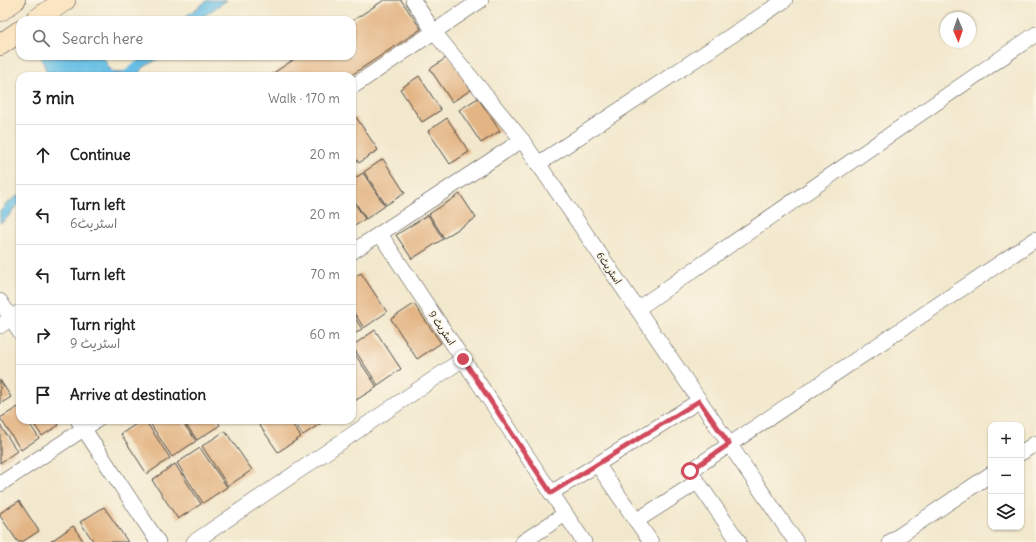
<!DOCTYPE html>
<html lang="en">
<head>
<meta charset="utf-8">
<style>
  :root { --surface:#fff; --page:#f2f2f2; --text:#222; --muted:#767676; --line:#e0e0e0 }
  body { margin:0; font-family:Delius,"Playpen Sans Arabic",sans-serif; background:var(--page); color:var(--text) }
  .controls { position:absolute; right:12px; bottom:12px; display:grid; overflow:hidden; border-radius:8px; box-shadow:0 1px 3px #0004 }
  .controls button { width:36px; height:36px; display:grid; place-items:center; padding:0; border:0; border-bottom:1px solid var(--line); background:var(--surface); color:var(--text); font:20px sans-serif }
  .compass { position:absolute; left:940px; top:12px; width:36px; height:36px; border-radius:50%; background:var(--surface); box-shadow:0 1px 3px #0004; rotate:178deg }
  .stop { position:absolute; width:12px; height:12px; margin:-9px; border:3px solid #d1495b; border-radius:50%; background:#fff }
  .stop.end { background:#d1495b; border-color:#fff; box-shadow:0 1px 4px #0008 }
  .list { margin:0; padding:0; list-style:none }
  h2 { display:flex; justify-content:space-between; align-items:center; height:52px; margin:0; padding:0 16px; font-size:17px }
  h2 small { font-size:13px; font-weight:400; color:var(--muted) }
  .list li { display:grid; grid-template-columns:26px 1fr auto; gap:12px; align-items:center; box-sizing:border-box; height:60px; padding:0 16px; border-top:1px solid var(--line) }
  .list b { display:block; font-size:15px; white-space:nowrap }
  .list p { margin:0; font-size:13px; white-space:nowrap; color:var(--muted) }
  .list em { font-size:13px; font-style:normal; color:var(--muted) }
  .icon { flex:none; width:22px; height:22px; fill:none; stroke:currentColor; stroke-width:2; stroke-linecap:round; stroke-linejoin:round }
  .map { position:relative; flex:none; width:1036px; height:542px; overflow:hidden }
  .search { position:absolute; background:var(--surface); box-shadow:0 1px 3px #0004; left:16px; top:16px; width:340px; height:44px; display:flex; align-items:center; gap:10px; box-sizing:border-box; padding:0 14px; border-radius:12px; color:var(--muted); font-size:15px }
  .panel { position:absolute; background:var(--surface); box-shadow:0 1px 3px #0004; left:16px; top:72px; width:340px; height:352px; border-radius:12px }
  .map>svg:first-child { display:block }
  .water { fill:#67bfe5; stroke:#497588 }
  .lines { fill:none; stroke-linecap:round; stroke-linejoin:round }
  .stream { stroke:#67bfe5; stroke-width:5.5 }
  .building { fill:#e3b585 }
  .minor-casing { stroke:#494743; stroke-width:16 }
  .secondary-casing { stroke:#494743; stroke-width:22 }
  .minor { stroke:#fff; stroke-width:15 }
  .secondary { stroke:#fbe6c4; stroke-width:21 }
  .route { stroke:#d1495b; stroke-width:5 }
  .labels { text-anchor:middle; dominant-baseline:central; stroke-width:3; stroke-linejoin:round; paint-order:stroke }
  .street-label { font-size:10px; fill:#2b2b2b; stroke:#fcf5e5 }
</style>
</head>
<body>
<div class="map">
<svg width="1036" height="542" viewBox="0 0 1036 542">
  <rect width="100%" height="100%" fill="#fcf5e5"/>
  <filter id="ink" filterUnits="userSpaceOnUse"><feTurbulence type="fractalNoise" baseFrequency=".025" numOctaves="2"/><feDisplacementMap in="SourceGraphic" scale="8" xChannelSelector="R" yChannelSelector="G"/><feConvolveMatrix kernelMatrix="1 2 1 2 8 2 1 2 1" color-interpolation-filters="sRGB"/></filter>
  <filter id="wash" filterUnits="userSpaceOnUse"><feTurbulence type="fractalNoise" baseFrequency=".012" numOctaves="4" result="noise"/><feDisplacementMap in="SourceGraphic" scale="16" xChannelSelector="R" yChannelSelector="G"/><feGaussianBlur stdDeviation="0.9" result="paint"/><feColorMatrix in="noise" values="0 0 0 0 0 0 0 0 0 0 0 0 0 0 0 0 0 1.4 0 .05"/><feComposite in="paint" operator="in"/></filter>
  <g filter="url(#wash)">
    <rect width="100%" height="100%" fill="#f2e8cd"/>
    <g class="water">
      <path d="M208,0H227L198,20H181Z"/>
      <path d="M41,56H103C105,60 107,66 111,70C120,81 145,58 153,56C156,55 160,56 163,56L144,67L136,76H48Z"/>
      <path d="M20,194V202L6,219L0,223V211L2,210L5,205Z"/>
    </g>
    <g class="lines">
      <path class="stream" d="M123,76L147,56"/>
    </g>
    <g id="blocks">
      <g class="building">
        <path d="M384,0H401L421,29L350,76H269L299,56H352V21Z"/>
        <path d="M449,56L471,90L452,102L430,69Z"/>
        <path d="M419,76L441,110L422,122L400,89Z"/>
        <path d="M478,98L500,131L481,143L459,110Z"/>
        <path d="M356,117L378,150L359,163L352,153V120Z"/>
        <path d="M447,118L469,152L450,164L428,131Z"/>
        <path d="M383,159L405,193L386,205L364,172Z"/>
        <path d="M363,173L385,206L366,219L352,197V180Z"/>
        <path d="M460,194L476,218L444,238L429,214Z"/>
        <path d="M352,199L365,219L352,228Z"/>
        <path d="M428,215L443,239L412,259L396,235Z"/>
        <path d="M361,273L387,312L364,328L352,310V278Z"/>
        <path d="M414,304L441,343L417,359L391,319Z"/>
        <path d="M352,314L362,329L352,336Z"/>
        <path d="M375,330L401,369L378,385L352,346Z"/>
        <path d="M352,350L377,387L353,402L352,400Z"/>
        <path d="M0,380L11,397L0,404Z"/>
        <path d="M18,407L20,410V420H27L39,438L21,450L0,418Z"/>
        <path d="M31,420H56L59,425L42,436Z"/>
        <path d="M142,420H145L170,458L147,474L121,434Z"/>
        <path d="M148,420H181L196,441L172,457Z"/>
        <path d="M183,420H217L220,425L197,440Z"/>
        <path d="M256,420H290L301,437L278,452Z"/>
        <path d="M293,420H326L303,435Z"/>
        <path d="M0,425L17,451L0,463Z"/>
        <path d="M225,431L252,470L228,486L202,446Z"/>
        <path d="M200,448L227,487L203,503L177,463Z"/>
        <path d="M175,464L201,504L178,519L152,480Z"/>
        <path d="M19,501L39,531L22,542H18L0,516V513Z"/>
        <path d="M104,507L128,542H94L80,522Z"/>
        <path d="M73,526L84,542H50Z"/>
      </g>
    </g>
  </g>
  <g filter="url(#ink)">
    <use href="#blocks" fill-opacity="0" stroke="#494743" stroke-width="1"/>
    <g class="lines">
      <g class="minor-casing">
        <g id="minor">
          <path d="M413,0L434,32L522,140L796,542"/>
          <path d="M352,87L481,0"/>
          <path d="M538,164L785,0"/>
          <path d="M380,234L584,542"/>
          <path d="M352,252L522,140"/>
          <path d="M0,301L20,332"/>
          <path d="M637,309L1036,34"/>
          <path d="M0,326L20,312"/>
          <path d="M78,420L158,542"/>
          <path d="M1021,453L1036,443"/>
          <path d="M597,464L651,542"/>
          <path d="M0,484L97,420"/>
          <path d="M551,493L699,401"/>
          <path d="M636,521L697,482"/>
          <path d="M194,542L463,359"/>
          <path d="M523,542L565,514"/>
          <path d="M739,542L690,471L1036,239"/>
          <path d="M890,542L991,474"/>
        </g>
      </g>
      <g class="secondary-casing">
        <g id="secondary">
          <path d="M0,11L15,0"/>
          <path d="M36,20L65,0"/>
          <path d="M0,45L20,31"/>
        </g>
      </g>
      <use href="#minor" class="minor"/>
      <use href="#secondary" class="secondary"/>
    </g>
  </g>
  <g class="lines" filter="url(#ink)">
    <path class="route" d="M463,359L551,493L699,401L729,444L690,471"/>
  </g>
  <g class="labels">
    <g class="street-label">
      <text transform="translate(609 268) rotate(56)">اسٹریٹ6</text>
      <text transform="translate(442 328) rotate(56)">اسٹریٹ 9</text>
    </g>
  </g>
</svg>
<div class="controls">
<button>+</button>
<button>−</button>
<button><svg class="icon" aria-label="layers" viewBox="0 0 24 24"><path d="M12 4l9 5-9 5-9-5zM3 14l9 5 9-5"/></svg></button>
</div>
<svg class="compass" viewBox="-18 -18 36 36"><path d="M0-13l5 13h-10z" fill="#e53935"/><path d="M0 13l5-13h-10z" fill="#767676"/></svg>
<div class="stop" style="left:690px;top:471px"></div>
<div class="stop end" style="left:463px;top:359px"></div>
<div class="search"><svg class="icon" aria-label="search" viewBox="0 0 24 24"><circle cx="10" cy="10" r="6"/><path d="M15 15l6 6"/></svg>Search here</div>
<section class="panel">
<h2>3 min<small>Walk · 170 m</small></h2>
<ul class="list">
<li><svg class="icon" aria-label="ahead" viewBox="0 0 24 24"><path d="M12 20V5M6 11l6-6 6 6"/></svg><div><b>Continue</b></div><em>20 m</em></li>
<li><svg class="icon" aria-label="left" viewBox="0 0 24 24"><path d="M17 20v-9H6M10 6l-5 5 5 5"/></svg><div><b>Turn left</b><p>اسٹریٹ6</p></div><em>20 m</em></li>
<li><svg class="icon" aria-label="left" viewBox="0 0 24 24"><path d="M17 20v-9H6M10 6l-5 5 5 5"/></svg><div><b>Turn left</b></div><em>70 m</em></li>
<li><svg class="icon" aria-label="right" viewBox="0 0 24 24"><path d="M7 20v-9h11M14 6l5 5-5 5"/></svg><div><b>Turn right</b><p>اسٹریٹ 9</p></div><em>60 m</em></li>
<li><svg class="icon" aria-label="arrive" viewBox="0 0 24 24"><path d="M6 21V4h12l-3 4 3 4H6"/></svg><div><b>Arrive at destination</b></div></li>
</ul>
</section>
</div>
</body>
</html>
